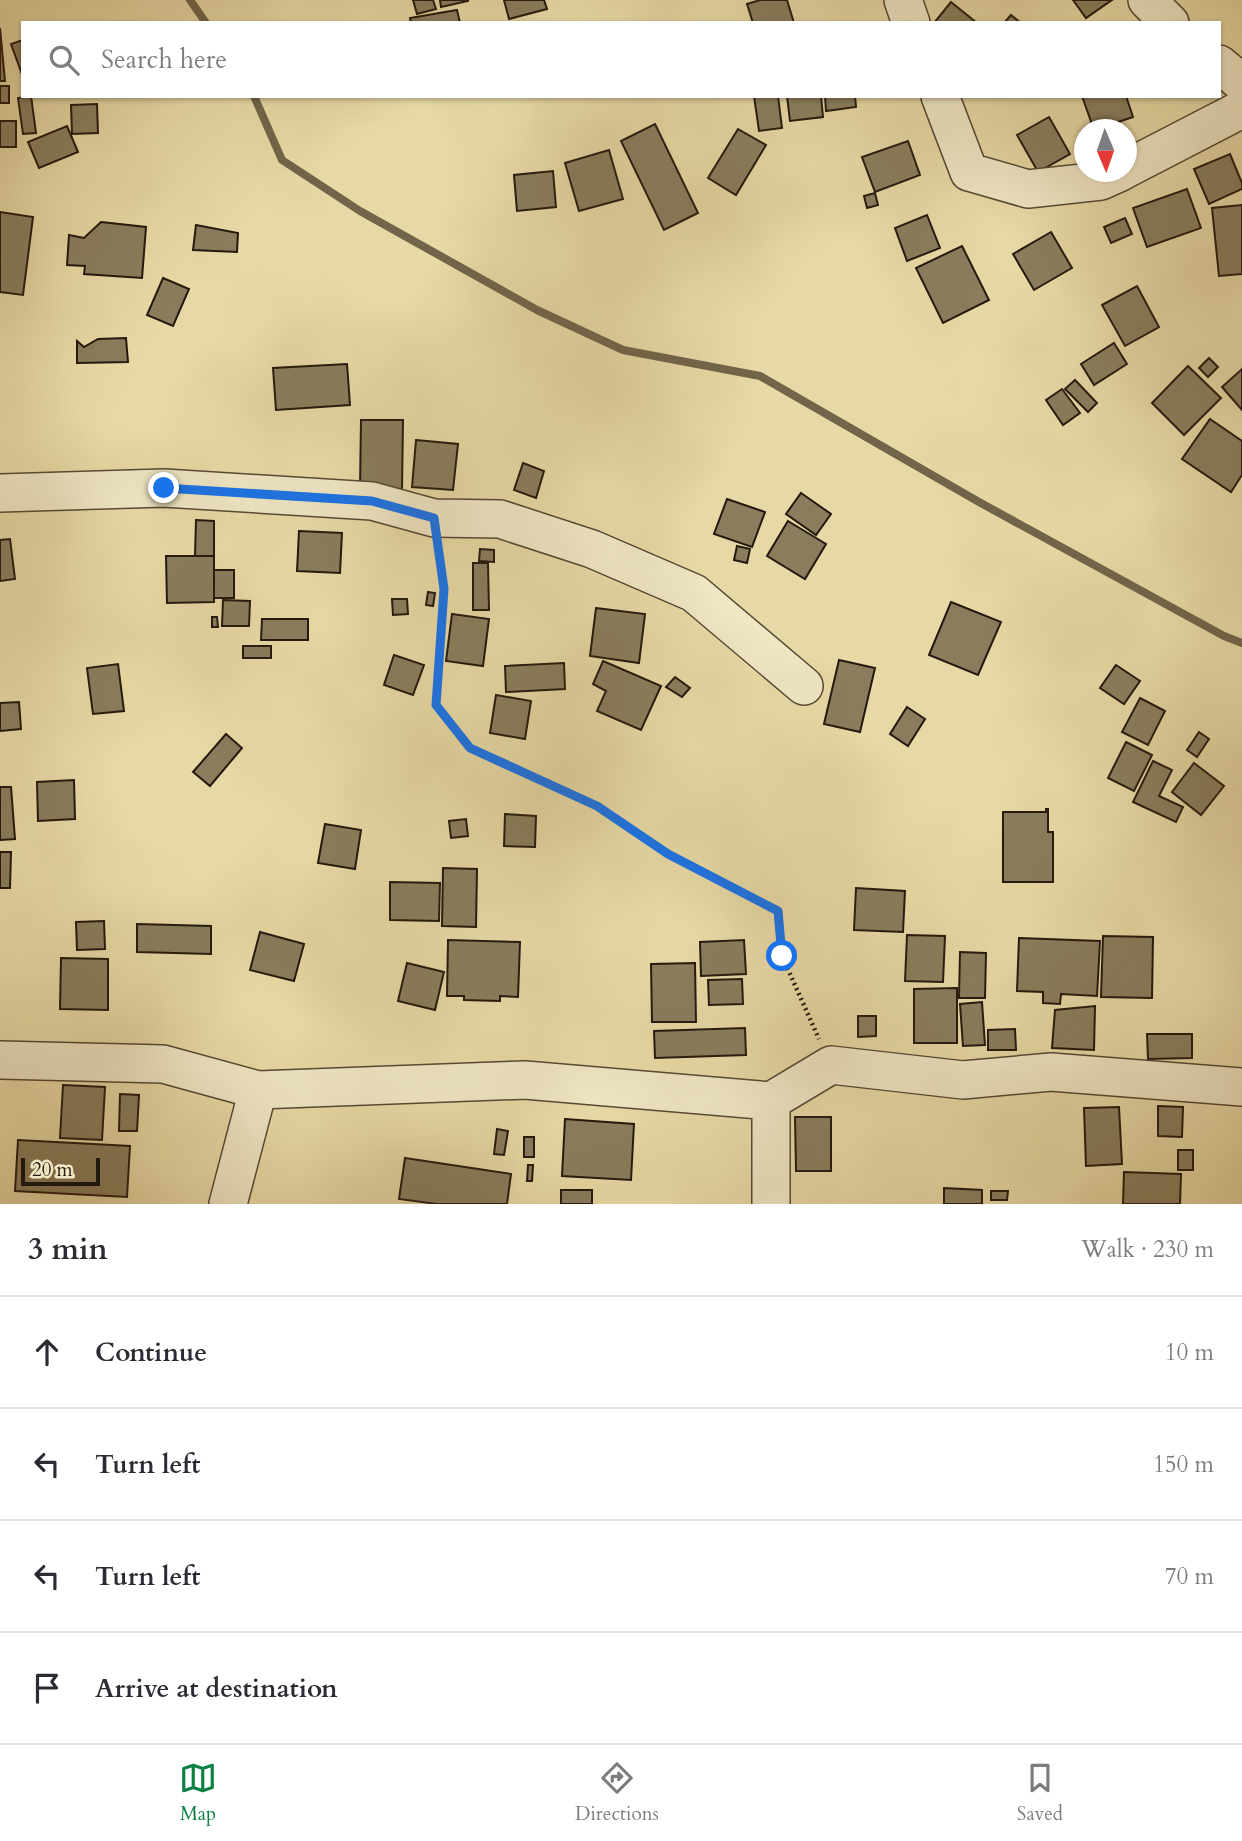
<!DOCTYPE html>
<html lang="en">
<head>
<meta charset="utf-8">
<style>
  :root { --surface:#fff; --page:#f7f7f7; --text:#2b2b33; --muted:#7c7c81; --line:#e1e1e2; --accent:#0b8043 }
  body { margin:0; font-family:Cardo,serif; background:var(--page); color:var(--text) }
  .compass { position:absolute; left:1074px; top:119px; width:63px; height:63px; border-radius:50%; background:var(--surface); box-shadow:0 2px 5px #0004; rotate:178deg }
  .scale { position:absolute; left:21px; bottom:18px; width:79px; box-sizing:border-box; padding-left:7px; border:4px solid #24190e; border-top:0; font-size:19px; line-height:24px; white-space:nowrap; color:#24190e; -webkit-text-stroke:5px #efe6c4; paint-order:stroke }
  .stop { position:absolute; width:21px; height:21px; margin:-16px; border:5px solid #1a73e8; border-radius:50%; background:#fff }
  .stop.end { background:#1a73e8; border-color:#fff; box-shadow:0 2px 7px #0008 }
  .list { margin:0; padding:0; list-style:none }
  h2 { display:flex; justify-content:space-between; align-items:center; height:91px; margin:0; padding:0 28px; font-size:30px }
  h2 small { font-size:23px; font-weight:400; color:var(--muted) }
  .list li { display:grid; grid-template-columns:46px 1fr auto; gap:21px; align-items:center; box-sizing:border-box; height:112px; padding:0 28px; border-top:2px solid var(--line) }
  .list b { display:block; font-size:26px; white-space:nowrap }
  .list em { font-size:23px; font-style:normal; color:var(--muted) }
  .icon { flex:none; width:38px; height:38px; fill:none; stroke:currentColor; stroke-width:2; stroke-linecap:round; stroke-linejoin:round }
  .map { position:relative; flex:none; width:1242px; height:1204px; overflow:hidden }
  .search { position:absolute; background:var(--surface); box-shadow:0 2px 5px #0004; left:21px; right:21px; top:21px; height:77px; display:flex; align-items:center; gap:18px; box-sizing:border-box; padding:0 24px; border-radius:0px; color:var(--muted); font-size:26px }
  .sheet { height:539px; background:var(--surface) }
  nav { display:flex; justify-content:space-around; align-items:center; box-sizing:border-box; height:98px; border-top:2px solid var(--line); background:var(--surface); font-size:19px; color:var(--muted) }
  nav a { display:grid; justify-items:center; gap:4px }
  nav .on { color:var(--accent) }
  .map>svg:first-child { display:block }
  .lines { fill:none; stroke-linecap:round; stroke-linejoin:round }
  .stream { stroke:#71654a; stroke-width:8 }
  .building { fill:#897d5d; stroke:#24190e; stroke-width:2 }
  .minor-casing { stroke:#554934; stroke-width:40 }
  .path { stroke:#24190e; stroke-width:4.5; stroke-dasharray:2 3.5; stroke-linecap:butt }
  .minor { stroke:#efe6c4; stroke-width:37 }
  .route { stroke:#1a73e8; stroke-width:9 }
</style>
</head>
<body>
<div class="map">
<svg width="1242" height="1204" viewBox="0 0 1242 1204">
  <rect width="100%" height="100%" fill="#e7d9a5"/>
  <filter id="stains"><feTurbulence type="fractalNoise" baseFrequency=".00286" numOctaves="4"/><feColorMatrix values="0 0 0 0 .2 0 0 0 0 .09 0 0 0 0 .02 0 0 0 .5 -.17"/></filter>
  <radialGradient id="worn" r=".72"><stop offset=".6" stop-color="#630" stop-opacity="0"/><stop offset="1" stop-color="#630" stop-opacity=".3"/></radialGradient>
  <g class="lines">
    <g class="stream">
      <path d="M190,0L206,23"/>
      <path d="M254,96L282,160L360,211L537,310L623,350L760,376L979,502L1224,636L1242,643"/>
    </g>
  </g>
  <g class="building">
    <path d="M413,0H433L436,9L417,14Z"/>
    <path d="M440,0H468V1L441,7Z"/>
    <path d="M504,0H544L547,9L509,19Z"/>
    <path d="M760,0H787L794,23H753L747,4Z"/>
    <path d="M1073,0H1112L1086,18Z"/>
    <path d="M951,2L977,23H934Z"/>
    <path d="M457,10L460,23H411L410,18Z"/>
    <path d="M1011,15L1021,23H1004Z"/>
    <path d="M0,28L5,81H0Z"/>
    <path d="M23,40V77L11,44Z"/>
    <rect x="0" y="86" width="9" height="17"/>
    <path d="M31,96L36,133L23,134L18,98Z"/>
    <path d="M754,96H778L782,128L759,131Z"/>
    <path d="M787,96H821L823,117L790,121Z"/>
    <path d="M825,96H855L856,107L826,111Z"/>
    <path d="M1082,96H1126L1133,117L1094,130Z"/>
    <path d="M97,104L98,133L72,134L71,105Z"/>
    <path d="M1049,117L1070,154L1038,172L1017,135Z"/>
    <rect x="0" y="121" width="16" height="26"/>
    <path d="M655,124L698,213L664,230L621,141Z"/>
    <path d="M67,126L78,152L39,168L28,142Z"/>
    <path d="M738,129L766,145L736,195L708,178Z"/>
    <path d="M908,141L920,175L875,192L862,157Z"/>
    <path d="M609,150L623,199L579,211L565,163Z"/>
    <path d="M1230,154L1242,183V189L1209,204L1194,169Z"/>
    <path d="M553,171L556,207L517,211L514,175Z"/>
    <path d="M1187,189L1201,228L1147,247L1133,208Z"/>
    <path d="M875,193L878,205L867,208L864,196Z"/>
    <path d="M1242,205V274L1219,276L1212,208Z"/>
    <path d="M0,212L33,217L23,295L0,292Z"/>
    <path d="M927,215L940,248L907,261L895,228Z"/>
    <path d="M1125,218L1132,234L1111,243L1104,227Z"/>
    <path d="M101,222L146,227L142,278L84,274L85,266L67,265L69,235L84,238Z"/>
    <path d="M196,225L238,233L237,252L193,250Z"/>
    <path d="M1051,232L1072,268L1034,290L1013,254Z"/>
    <path d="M962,246L989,300L943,323L916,268Z"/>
    <path d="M163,278L189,289L173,326L147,315Z"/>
    <path d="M1137,286L1159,327L1125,346L1102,305Z"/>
    <path d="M126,338L128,362L77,363V341L84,347L98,339Z"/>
    <path d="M1114,343L1127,364L1094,385L1081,364Z"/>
    <path d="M1209,358L1218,367L1208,377L1199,368Z"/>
    <path d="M347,364L350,405L276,410L273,368Z"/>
    <path d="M1188,366L1221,398L1184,435L1152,403Z"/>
    <path d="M1242,369V410L1222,387Z"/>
    <path d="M1075,380L1097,403L1088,412L1065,389Z"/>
    <path d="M1062,389L1080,413L1063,425L1046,400Z"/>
    <path d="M1210,419L1242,441V475L1231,492L1182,459Z"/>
    <path d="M361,420H403L402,489L360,488Z"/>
    <path d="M416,440L458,444L453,490L412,487Z"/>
    <path d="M523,463L544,471L536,498L514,490Z"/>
    <path d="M801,493L831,514L816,535L786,514Z"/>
    <path d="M727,499L765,512L752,547L714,534Z"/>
    <path d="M196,520L214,521V556H195Z"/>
    <path d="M788,521L826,544L805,579L767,556Z"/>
    <path d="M299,531L342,533L340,573L297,571Z"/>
    <path d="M10,539L15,579L0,581V540Z"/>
    <path d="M737,546L750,549L747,563L734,560Z"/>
    <path d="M480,549L494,550V562L479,561Z"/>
    <path d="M166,556H214V602L167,603Z"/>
    <path d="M473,563H488L489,610H473Z"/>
    <rect x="214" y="570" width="20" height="28"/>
    <path d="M428,592L435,593L433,606L426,605Z"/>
    <path d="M392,599H407L408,614L393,615Z"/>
    <path d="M223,600L250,601L249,626H222Z"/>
    <path d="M951,602L1001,622L978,675L929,655Z"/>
    <path d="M596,608L645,614L639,663L590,656Z"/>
    <path d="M452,614L489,619L483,666L446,661Z"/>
    <path d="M212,617H217L218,627H212Z"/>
    <path d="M262,619H308V640H261Z"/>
    <rect x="243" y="646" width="28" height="12"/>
    <path d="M394,655L424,665L413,695L384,685Z"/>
    <path d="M839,660L875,668L860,732L824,724Z"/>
    <path d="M603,661L661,686L641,730L597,711L606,691L593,684Z"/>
    <path d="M564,663L565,689L506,692L505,666Z"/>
    <path d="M118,664L124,711L93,714L87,668Z"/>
    <path d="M1116,665L1140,681L1124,704L1100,688Z"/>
    <path d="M675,677L690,688L682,697L666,687Z"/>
    <path d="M496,695L531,701L525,739L490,733Z"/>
    <path d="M1140,698L1165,711L1148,745L1122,732Z"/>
    <path d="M19,702L21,729L0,731V703Z"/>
    <path d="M907,707L925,719L908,746L890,734Z"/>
    <path d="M1199,732L1209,739L1197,757L1187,750Z"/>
    <path d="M226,734L242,748L210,786L193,772Z"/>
    <path d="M1126,742L1152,755L1134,791L1108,778Z"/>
    <path d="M1153,761L1172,770L1159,796L1183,807L1176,822L1133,802Z"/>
    <path d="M1194,763L1224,786L1201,815L1172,792Z"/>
    <path d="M74,780L75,819L38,821L37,782Z"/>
    <path d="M0,787H11L15,839L0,840Z"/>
    <path d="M1046,809H1048V832H1053V882H1003V812H1046Z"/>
    <path d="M505,814L536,816L535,847L504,846Z"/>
    <path d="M466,819L468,836L451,838L449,821Z"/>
    <path d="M325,824L361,830L355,869L318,863Z"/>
    <path d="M0,852H11L10,888H0Z"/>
    <path d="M443,868L477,869L476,927L442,926Z"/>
    <path d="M390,882L440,883L439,921L390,920Z"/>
    <path d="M856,888L905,891L903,932L854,930Z"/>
    <path d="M104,921L105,949L77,950L76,922Z"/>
    <path d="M137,924L211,926V954L137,952Z"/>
    <path d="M260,932L304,944L294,981L250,970Z"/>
    <path d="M907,935L945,936L943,982L905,981Z"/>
    <path d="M1103,936L1153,937L1152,998L1101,997Z"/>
    <path d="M1019,938L1100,941L1097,996L1061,994L1060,1004L1043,1003V992L1017,991Z"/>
    <path d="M448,940L520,942L518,997L500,996V1001L464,1000V996H447Z"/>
    <path d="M744,940L746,974L701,976L700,942Z"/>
    <path d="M960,952L986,953L985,998H959Z"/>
    <path d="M61,958L108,959V1010L60,1009Z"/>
    <path d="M407,963L444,972L435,1010L398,1001Z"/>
    <path d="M695,963L696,1022H652L651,964Z"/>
    <path d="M742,979L743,1004L709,1005L708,980Z"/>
    <path d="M957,988V1043H914V989Z"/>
    <path d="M982,1002L985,1045L963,1046L960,1004Z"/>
    <path d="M1095,1006L1094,1050L1052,1048L1055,1010Z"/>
    <path d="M858,1016H876V1036L858,1037Z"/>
    <path d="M745,1028L746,1055L655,1058L654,1031Z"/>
    <path d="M1015,1029L1016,1050H988V1030Z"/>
    <path d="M1147,1034H1192V1058L1148,1059Z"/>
    <path d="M63,1085L105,1087L102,1140L60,1138Z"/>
    <path d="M120,1094L139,1095L137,1131H119Z"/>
    <path d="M1158,1106L1183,1107L1182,1137L1158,1136Z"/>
    <path d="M1119,1107L1122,1164L1086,1166L1084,1108Z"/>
    <path d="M795,1117H831V1171H796Z"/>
    <path d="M565,1119L634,1124L631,1180L562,1176Z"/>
    <path d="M497,1129L508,1131L504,1155L494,1154Z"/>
    <rect x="524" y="1137" width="10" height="20"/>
    <path d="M18,1140L130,1146L127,1197L15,1191Z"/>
    <rect x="1178" y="1150" width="15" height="20"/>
    <path d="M405,1158L511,1174L507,1204H437L399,1199Z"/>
    <path d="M528,1165H533L532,1181H527Z"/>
    <path d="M1124,1172L1181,1174L1180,1204H1123Z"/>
    <path d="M944,1188L982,1190V1204H944Z"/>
    <rect x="561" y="1190" width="31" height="14"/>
    <path d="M991,1191H1008L1007,1200H991Z"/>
  </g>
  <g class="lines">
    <g class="minor-casing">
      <g id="minor">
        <path d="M903,0L911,23"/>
        <path d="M1147,0L1170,23"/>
        <path d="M1219,64L1242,83"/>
        <path d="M940,96L969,172L1028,189L1101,181L1121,172"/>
        <path d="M1126,169L1242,109"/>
        <path d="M0,493L164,488L372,501L434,518L500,519L592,549L694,593L804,686"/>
        <path d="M0,1060L163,1064L258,1090L525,1080L771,1101V1204"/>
        <path d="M771,1101L831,1065L963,1080L1051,1072L1242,1087"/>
        <path d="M228,1204L258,1090"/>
      </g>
    </g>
    <path class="path" d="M438,547L444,589L436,705L470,749L597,806L668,854L778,911L782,956L819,1039"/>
    <use href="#minor" class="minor"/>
  </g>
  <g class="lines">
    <path class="route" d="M164,488L372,501L434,518L444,589L436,705L470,748L597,806L668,854L778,911L782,956"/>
  </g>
  <rect width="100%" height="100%" filter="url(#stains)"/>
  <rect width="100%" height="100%" fill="url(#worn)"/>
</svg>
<svg class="compass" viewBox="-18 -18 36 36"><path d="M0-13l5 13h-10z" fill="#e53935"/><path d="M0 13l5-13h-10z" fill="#7c7c81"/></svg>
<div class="scale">20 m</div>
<div class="stop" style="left:782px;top:956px"></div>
<div class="stop end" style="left:164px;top:488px"></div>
<div class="search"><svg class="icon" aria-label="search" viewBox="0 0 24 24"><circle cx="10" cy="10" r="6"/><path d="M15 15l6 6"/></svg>Search here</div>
</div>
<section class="sheet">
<h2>3 min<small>Walk · 230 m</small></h2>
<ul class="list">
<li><svg class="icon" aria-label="ahead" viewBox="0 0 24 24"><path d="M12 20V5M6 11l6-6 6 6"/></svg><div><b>Continue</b></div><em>10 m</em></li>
<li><svg class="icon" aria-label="left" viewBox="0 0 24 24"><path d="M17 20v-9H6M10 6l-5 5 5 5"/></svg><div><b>Turn left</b></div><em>150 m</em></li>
<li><svg class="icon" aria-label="left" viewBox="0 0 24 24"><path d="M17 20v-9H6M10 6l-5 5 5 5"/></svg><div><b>Turn left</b></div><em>70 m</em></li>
<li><svg class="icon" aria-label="arrive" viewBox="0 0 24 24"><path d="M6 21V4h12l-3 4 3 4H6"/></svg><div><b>Arrive at destination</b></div></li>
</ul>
</section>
<nav>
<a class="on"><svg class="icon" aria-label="map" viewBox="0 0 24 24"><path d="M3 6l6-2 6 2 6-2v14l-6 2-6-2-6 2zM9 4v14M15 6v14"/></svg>Map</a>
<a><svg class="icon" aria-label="directions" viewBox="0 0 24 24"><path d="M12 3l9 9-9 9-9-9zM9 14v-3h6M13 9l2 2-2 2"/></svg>Directions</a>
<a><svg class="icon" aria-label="saved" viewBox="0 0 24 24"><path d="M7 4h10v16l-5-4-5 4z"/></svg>Saved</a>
</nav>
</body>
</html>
